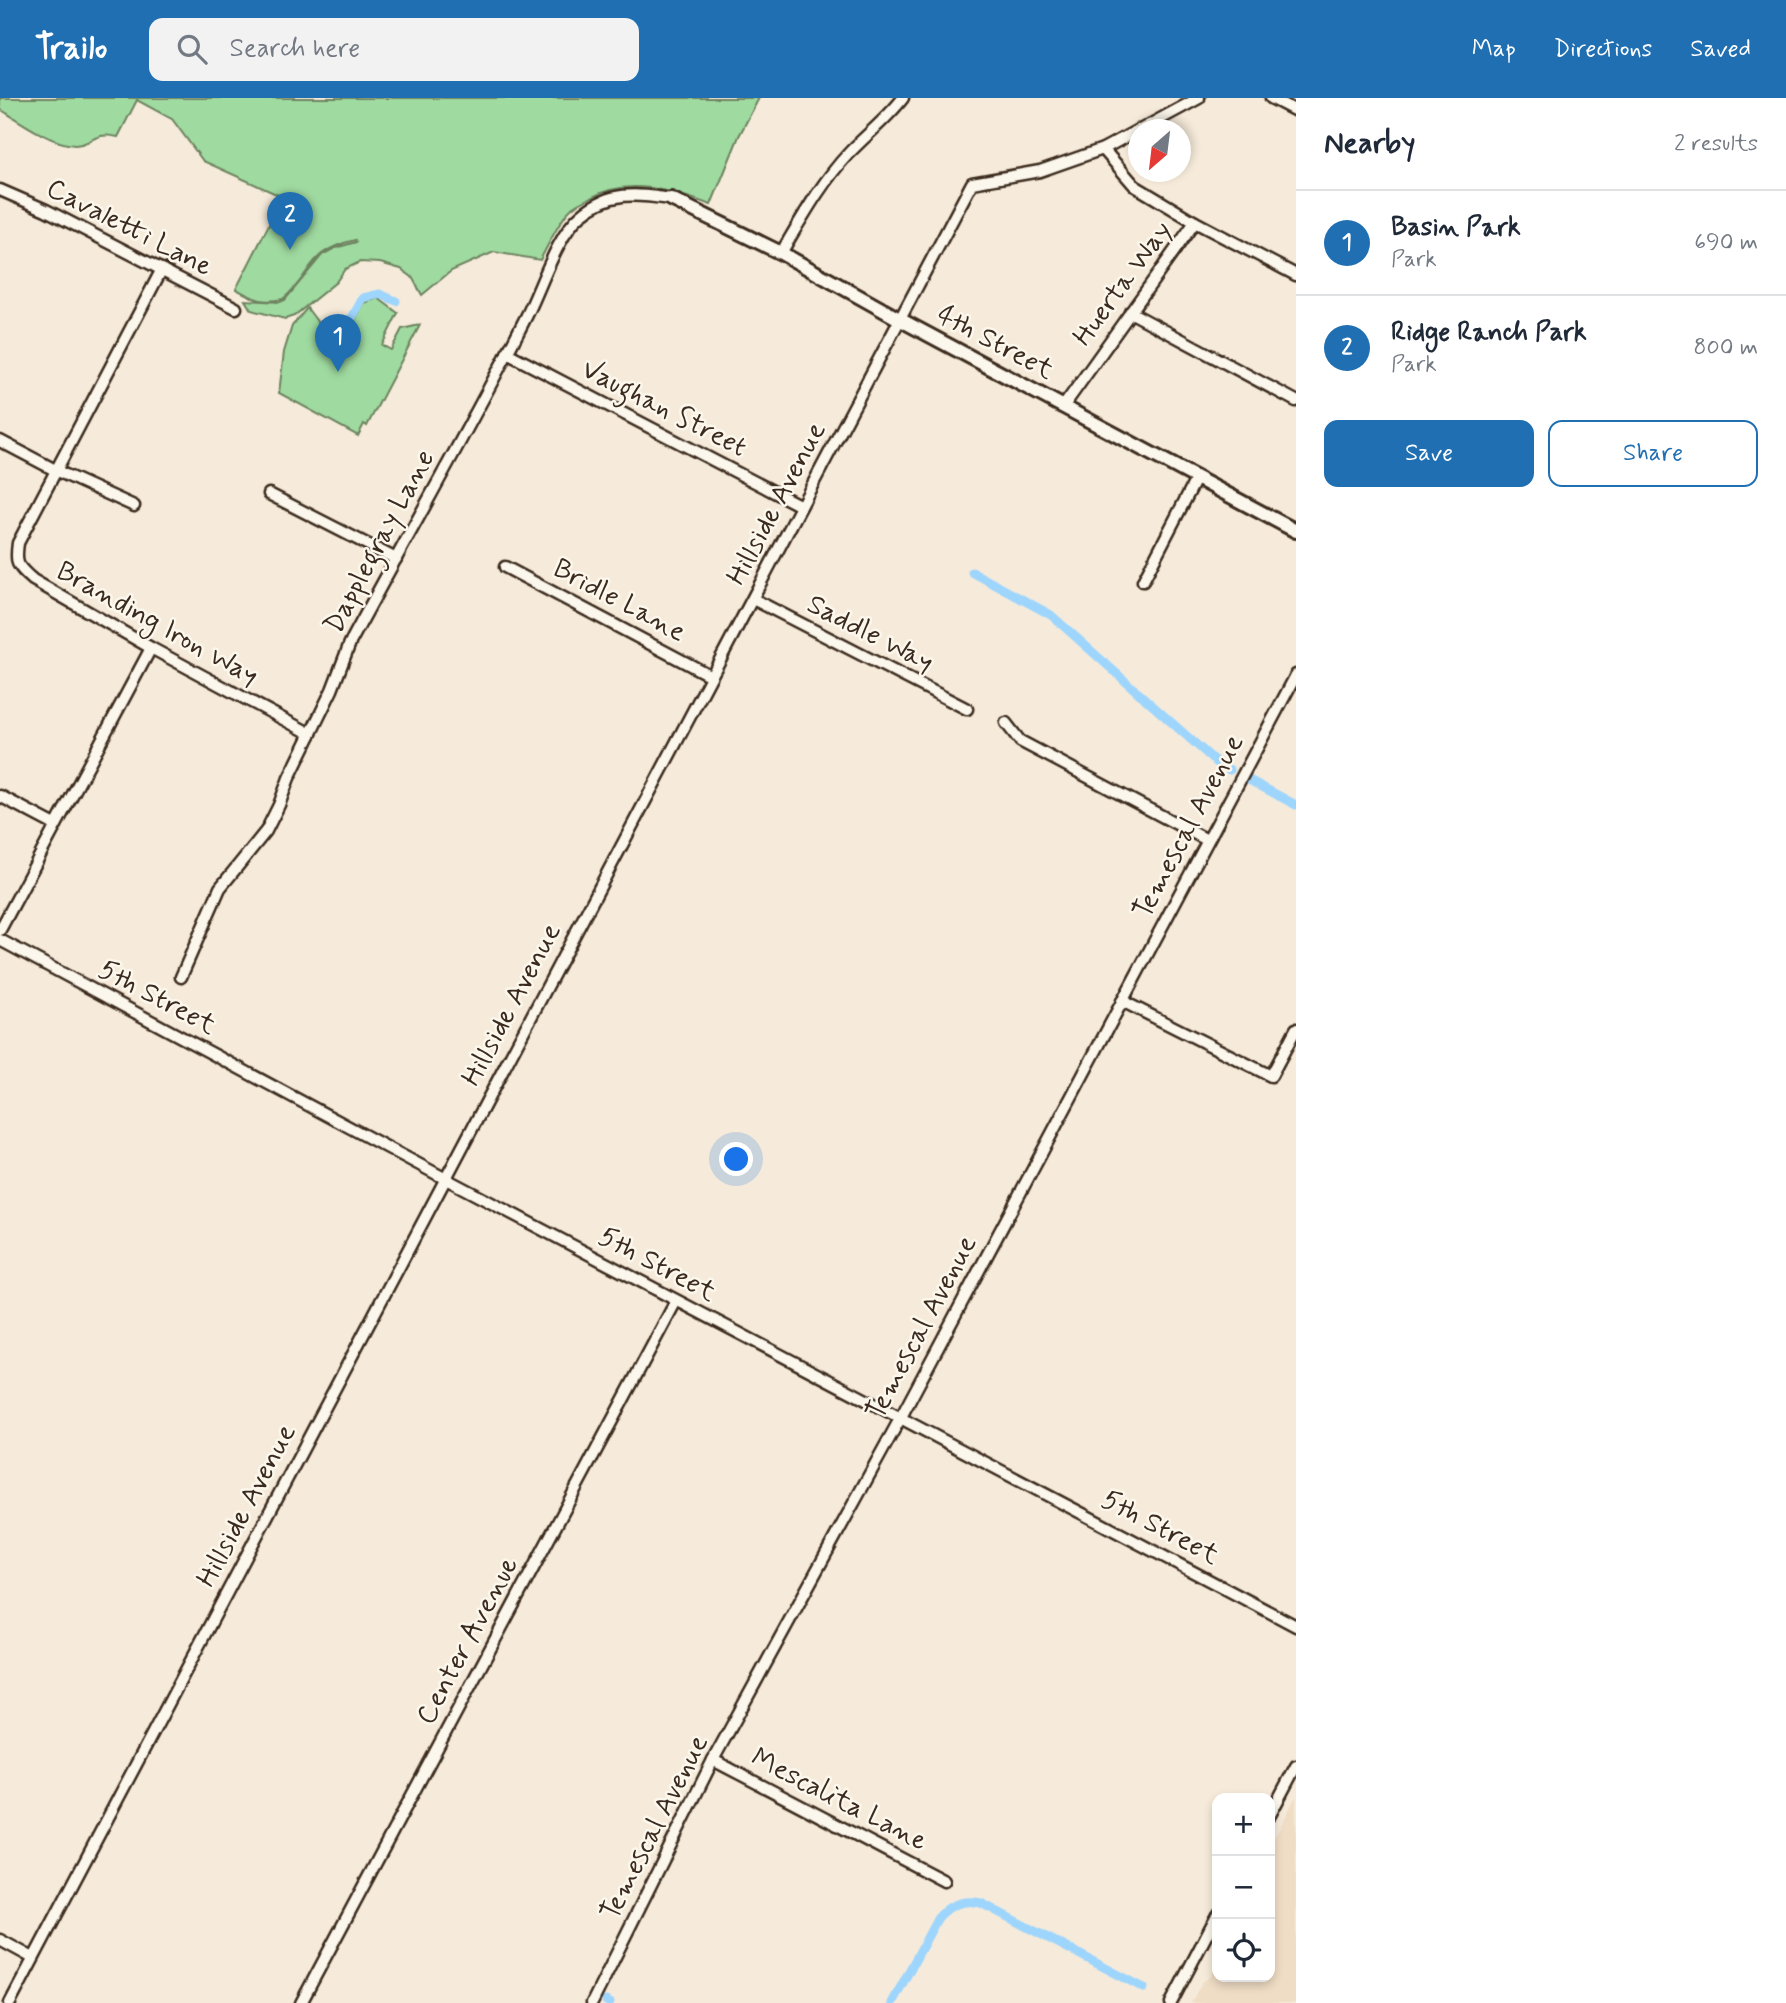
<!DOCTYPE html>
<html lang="en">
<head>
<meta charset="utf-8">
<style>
  :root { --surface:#fff; --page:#f2f2f3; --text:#1f2937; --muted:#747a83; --line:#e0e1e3; --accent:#1f6fb2 }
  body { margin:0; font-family:Mynerve,sans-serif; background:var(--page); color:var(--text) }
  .controls { position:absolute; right:21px; bottom:21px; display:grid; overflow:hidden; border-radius:14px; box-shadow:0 4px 10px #0003 }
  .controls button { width:63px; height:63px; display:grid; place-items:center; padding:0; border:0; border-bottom:2px solid var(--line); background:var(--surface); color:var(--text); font:35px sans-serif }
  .compass { position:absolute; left:1128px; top:21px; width:63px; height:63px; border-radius:50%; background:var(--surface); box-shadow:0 4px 10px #0003; rotate:208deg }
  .you { position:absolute; left:737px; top:1062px; width:24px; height:24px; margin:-18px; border:5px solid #fff; border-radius:50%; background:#1a73e8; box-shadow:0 0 0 10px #1a73e833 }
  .badge { display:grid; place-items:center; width:46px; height:46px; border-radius:50%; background:var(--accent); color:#fff; font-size:23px; font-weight:700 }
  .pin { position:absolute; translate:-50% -58px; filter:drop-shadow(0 2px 4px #0008) }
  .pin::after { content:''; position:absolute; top:37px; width:24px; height:21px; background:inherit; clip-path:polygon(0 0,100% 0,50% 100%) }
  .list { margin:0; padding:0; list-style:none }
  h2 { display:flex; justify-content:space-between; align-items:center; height:91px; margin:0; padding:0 28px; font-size:30px }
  h2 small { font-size:23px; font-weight:400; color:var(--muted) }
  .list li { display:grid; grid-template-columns:46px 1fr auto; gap:21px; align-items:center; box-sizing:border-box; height:105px; padding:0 28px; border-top:2px solid var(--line) }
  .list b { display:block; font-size:26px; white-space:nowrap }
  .list p { margin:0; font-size:23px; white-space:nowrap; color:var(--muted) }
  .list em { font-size:23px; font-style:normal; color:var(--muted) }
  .actions { display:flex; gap:14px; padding:21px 28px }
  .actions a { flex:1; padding:16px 0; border:2px solid var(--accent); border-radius:14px; text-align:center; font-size:24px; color:var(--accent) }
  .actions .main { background:var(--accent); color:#fff }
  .icon { flex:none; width:38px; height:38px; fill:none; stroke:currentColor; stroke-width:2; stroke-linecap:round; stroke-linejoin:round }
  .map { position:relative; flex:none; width:1296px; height:1905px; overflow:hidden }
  header { display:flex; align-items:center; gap:42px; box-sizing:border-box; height:98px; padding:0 35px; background:var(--accent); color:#fff }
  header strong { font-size:33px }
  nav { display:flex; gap:38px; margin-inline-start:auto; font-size:24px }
  .search { width:490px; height:63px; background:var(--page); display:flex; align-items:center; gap:18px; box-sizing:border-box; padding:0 24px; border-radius:14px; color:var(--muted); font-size:26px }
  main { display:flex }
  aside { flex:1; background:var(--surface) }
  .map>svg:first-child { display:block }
  .built { fill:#f0ddc5 }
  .green { fill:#9fdaa0; stroke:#6d825f; stroke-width:2 }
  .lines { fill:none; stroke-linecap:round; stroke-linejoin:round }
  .canal { stroke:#9ed5fd; stroke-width:9 }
  .minor-casing { stroke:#3b2a1e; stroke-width:15 }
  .tertiary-casing { stroke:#3b2a1e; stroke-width:18 }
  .minor { stroke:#fbf7ec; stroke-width:10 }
  .tertiary { stroke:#fbf7ec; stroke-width:12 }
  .labels { text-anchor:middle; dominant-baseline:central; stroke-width:5; stroke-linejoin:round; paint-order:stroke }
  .street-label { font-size:28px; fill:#3b2a1e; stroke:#fbf7ec }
</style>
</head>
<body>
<header>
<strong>Trailo</strong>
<div class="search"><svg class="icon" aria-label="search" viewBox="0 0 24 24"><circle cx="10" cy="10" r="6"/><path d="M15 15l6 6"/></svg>Search here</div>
<nav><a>Map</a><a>Directions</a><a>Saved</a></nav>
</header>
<main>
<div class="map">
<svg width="1296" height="1905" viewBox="0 0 1296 1905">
  <rect width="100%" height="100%" fill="#f6ebda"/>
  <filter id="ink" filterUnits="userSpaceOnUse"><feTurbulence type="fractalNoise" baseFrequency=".0143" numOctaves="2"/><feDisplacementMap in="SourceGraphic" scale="14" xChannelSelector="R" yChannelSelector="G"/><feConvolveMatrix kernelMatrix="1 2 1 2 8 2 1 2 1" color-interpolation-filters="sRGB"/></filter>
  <g filter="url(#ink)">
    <path class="built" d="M1296,1698V1905H1191L1202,1884L1211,1878L1217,1866V1879H1270V1748Z"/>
    <g class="green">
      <path d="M0,0H759L739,38L711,107C672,93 629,78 590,100C585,103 576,106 571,111C559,122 548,148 540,162L494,154L451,173L422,197L412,179L401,171L380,165L360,164L345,171L336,184L294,218L285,221L251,212L245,202L280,204L285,202L322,157L335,150L356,144L355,142C305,154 315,174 283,201C260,206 254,200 236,191L283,99L203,63L172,21L137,2L118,39C92,33 93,47 75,47C53,47 19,23 0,11Z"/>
      <path d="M378,200L398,215L382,247L391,252L402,231L420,227L367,328L364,326L358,338L279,295L284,254L292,228L307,210L337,250L341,249L364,205Z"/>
    </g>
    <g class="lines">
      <g class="canal">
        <path d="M337,247L363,200L380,196L396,203"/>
        <path d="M972,474L1051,517L1216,664L1230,672"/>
        <path d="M1249,682L1296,707"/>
        <path d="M606,1903L610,1905"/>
        <path d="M892,1905L937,1821C948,1807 963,1801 981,1805L1144,1890"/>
      </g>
      <g class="minor-casing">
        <g id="minor">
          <path d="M1271,0L1296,13"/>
          <path d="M1140,32L1199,0"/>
          <path d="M1103,51L1135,88L1195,124L1296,177"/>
          <path d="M0,92L46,112L236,210"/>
          <path d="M781,155C802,120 821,85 849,55C867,36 887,21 903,0"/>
          <path d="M162,171L18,445C15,466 17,468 33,482L151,550L311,636"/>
          <path d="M1130,214L1296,303"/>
          <path d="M507,255L801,408"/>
          <path d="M1063,309L1195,124"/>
          <path d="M0,343L57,373L134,408"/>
          <path d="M269,396L396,461"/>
          <path d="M505,469L711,578"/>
          <path d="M1143,483L1196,381"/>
          <path d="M753,501L967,611"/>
          <path d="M1006,625L1020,643L1207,742"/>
          <path d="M0,698L55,727"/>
          <path d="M0,832L151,550"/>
          <path d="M0,842L446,1081L1296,1528"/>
          <path d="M181,879L220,790L266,733L279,707L289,680L332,592L350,545C408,437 470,329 526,219C541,190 557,137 581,117C611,92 636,96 671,101"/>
          <path d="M1122,903L1271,978L1296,931"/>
          <path d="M713,1662L944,1783"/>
          <path d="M1270,1717L1296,1668"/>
          <path d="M0,1842L33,1860"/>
          <path d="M10,1905L972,85L1040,73L1103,51L1138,32"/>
          <path d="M301,1905L676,1203"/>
          <path d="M592,1905L713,1662L901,1319L1296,577"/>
          <path d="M1171,1905L1217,1817"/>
        </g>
      </g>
      <g class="tertiary-casing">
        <path id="tertiary" d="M671,101L781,155L901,222L1296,433"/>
      </g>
      <use href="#minor" class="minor"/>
      <use href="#tertiary" class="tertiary"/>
    </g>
  </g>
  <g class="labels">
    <g class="street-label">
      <text transform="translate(129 130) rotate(27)">Cavaletti Lane</text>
      <text transform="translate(1123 186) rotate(-54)">Huerta Way</text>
      <text transform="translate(995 245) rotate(28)">4th Street</text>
      <text transform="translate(664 311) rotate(27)">Vaughan Street</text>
      <text transform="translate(777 406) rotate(-62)">Hillside Avenue</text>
      <text transform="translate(380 444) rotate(-62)">Dapplegray Lane</text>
      <text transform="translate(619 503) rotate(28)">Bridle Lane</text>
      <text transform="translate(157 526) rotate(29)">Branding Iron Way</text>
      <text transform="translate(870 536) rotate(27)">Saddle Way</text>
      <text transform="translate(1189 729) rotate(-62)">Temescal Avenue</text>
      <text transform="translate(157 900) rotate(28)">5th Street</text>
      <text transform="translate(512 907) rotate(-62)">Hillside Avenue</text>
      <text transform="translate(657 1167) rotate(28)">5th Street</text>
      <text transform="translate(922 1230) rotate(-62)">Temescal Avenue</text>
      <text transform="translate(247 1408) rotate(-62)">Hillside Avenue</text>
      <text transform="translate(1160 1430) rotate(28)">5th Street</text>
      <text transform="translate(468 1543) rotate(-62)">Center Avenue</text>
      <text transform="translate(839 1702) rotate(27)">Mescalita Lane</text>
      <text transform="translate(655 1730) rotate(-63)">Temescal Avenue</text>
    </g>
  </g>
</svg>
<div class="controls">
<button>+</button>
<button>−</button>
<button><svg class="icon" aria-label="locate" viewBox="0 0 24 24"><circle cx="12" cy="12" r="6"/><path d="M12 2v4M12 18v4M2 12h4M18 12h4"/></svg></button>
</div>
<svg class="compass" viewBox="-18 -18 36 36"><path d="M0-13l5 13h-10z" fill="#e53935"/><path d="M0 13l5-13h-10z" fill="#747a83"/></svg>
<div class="you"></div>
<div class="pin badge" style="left:338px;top:274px">1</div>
<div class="pin badge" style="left:290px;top:152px">2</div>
</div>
<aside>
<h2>Nearby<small>2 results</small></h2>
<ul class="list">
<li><span class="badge">1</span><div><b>Basin Park</b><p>Park</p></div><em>690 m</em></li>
<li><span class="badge">2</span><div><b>Ridge Ranch Park</b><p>Park</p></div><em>800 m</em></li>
</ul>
<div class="actions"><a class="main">Save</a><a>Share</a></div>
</aside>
</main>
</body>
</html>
